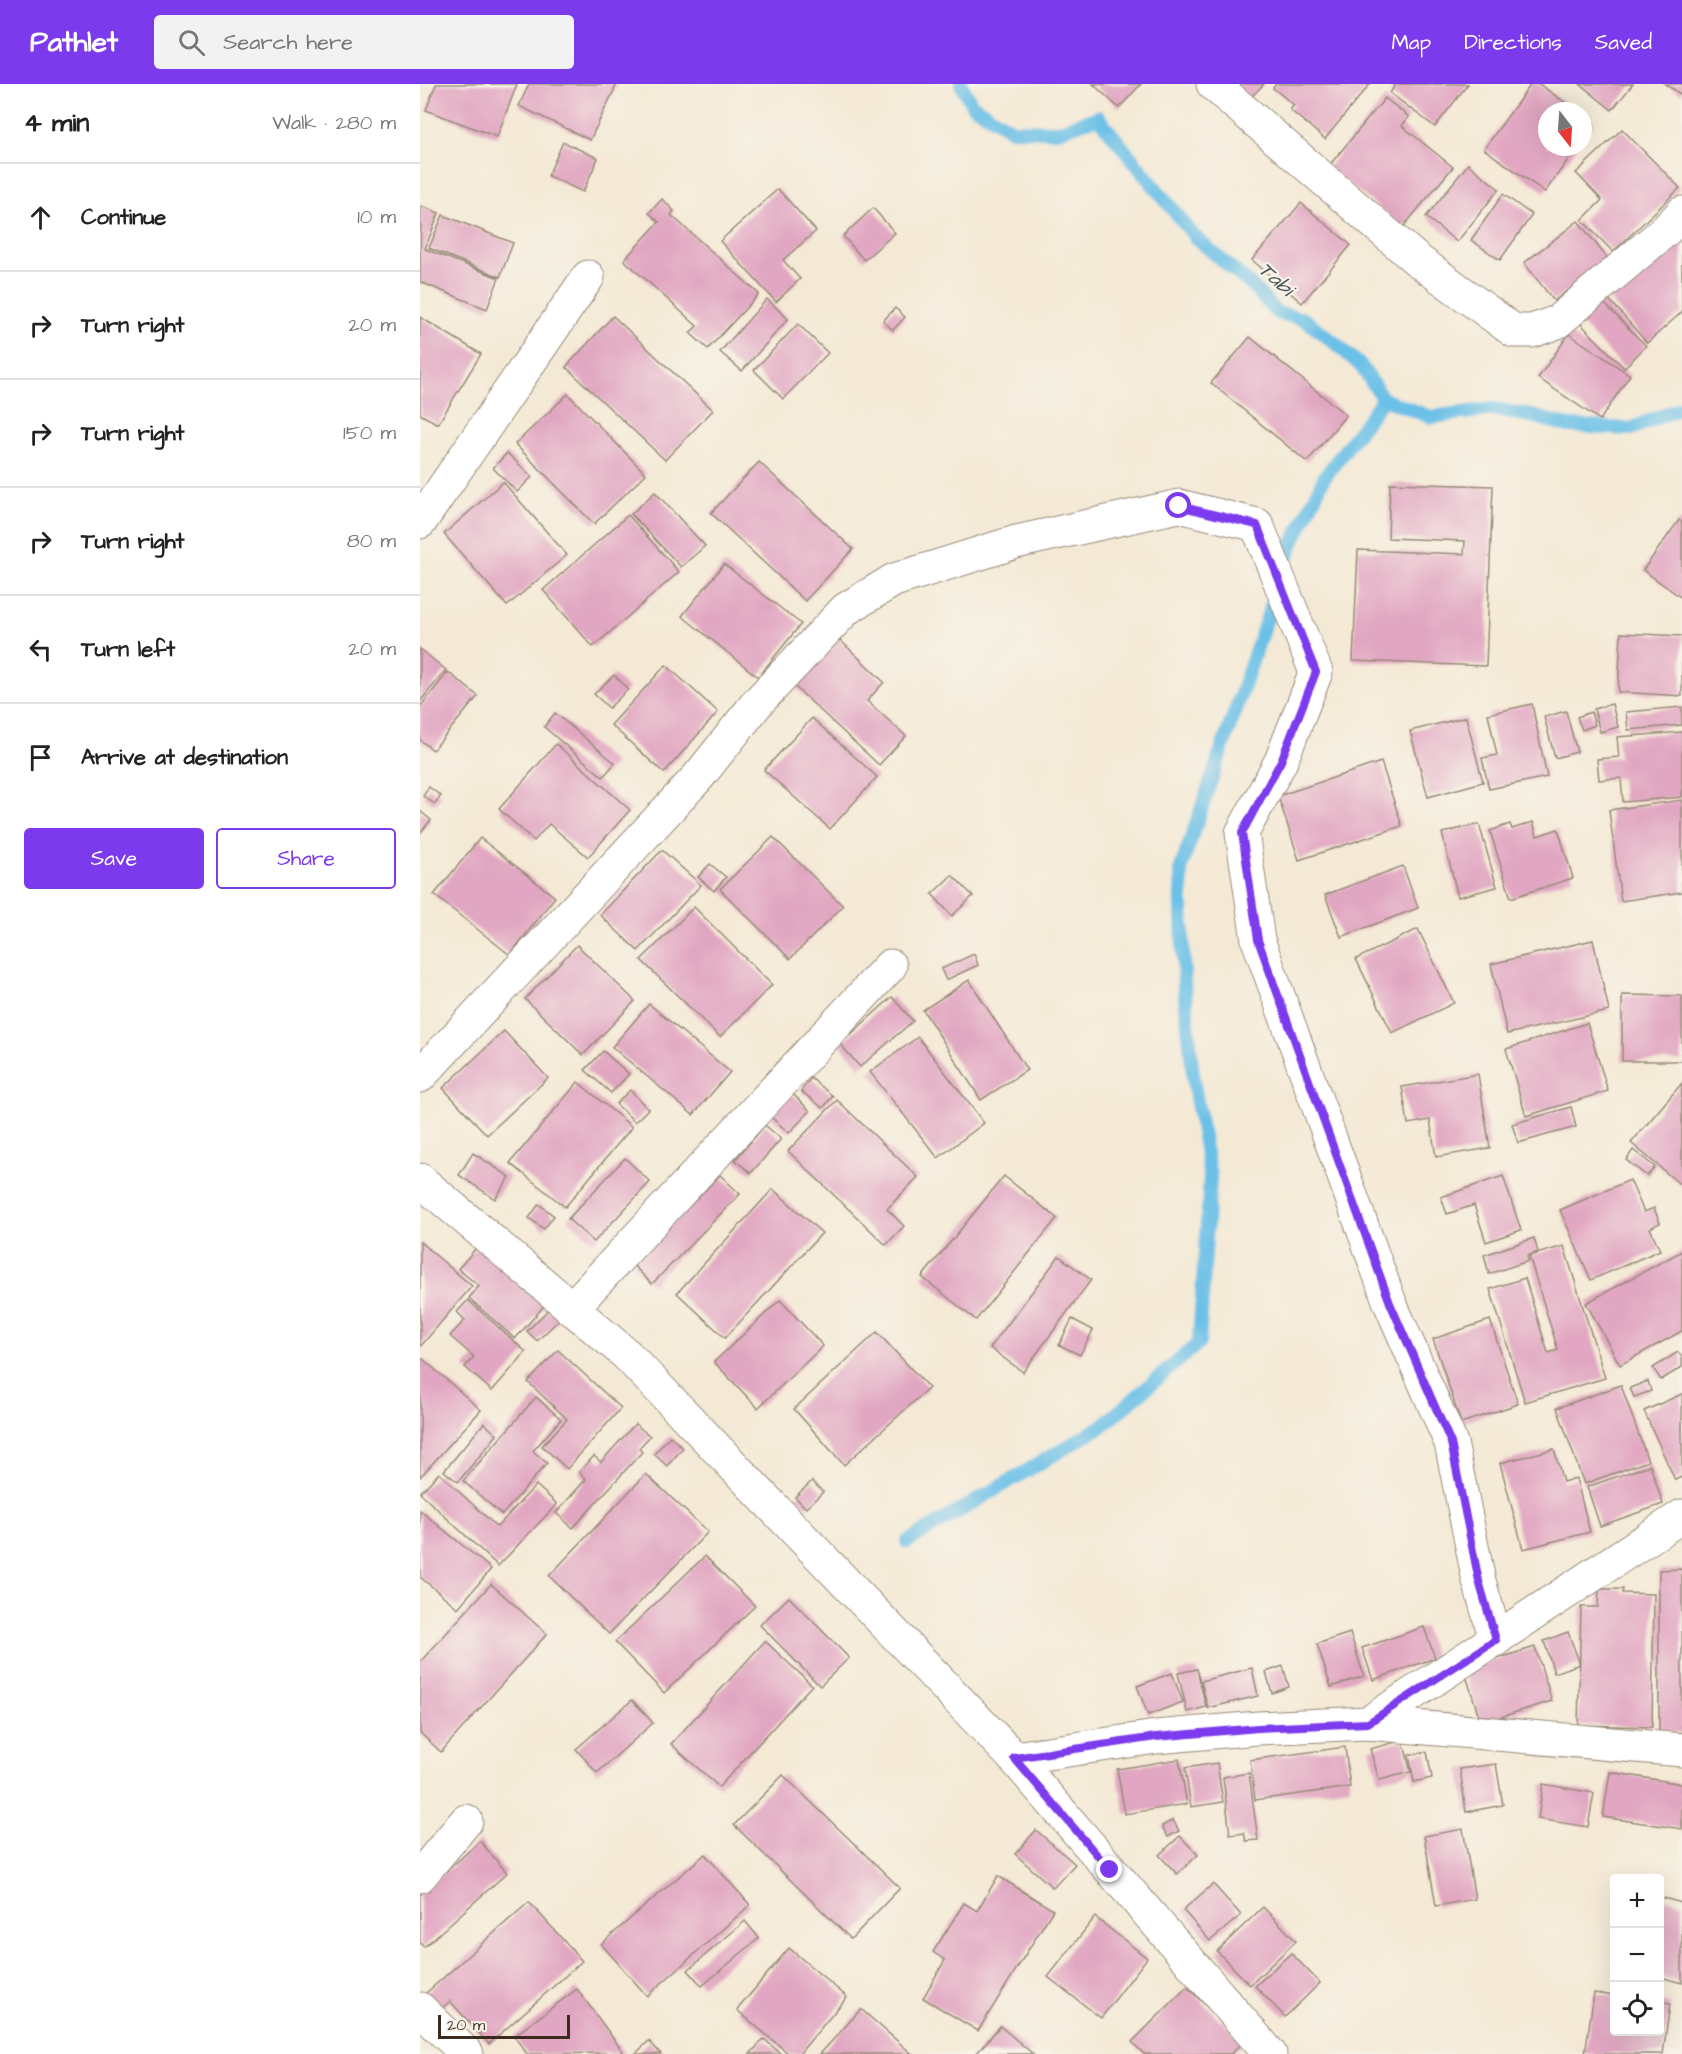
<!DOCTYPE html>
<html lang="en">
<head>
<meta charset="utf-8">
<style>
  :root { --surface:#fff; --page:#f2f2f2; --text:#222; --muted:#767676; --line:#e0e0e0; --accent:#7c3aed }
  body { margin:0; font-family:"Architects Daughter",sans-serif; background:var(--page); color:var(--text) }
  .controls { position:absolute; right:18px; bottom:18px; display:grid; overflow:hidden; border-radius:6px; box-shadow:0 6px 24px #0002 }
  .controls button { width:54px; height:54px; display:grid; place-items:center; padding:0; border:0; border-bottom:2px solid var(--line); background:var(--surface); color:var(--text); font:30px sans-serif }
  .compass { position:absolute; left:1118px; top:18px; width:54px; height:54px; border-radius:50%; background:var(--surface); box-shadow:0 6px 24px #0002; rotate:163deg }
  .scale { position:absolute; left:18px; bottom:15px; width:132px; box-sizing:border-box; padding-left:6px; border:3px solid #3b2a1e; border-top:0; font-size:16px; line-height:21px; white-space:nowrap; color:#3b2a1e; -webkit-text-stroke:4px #f7f3e8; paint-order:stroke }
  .stop { position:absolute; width:18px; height:18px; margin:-14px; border:4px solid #7c3aed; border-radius:50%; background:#fff }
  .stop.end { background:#7c3aed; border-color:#fff; box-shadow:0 2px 6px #0008 }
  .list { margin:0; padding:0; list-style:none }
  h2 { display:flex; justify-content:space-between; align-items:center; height:78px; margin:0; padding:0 24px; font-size:26px }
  h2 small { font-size:20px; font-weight:400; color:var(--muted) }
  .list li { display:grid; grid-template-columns:39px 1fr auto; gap:18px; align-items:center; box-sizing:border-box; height:108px; padding:0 24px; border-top:2px solid var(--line) }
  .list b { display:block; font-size:22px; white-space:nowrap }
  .list em { font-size:20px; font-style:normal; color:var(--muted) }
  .actions { display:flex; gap:12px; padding:18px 24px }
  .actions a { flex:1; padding:14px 0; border:2px solid var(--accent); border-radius:6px; text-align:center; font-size:21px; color:var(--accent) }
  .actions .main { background:var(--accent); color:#fff }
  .icon { flex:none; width:33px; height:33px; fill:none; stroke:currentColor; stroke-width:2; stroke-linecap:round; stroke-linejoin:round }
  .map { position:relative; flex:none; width:1262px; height:1970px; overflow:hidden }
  header { display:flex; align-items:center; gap:36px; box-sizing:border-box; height:84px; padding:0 30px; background:var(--accent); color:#fff }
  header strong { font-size:28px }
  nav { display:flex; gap:33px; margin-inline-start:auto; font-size:21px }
  .search { width:420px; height:54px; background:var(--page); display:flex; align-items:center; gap:15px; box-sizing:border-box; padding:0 21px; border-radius:6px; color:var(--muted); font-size:22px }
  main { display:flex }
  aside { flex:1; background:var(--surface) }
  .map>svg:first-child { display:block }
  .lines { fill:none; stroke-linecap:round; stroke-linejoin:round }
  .stream { stroke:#6ac0e7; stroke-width:14 }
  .building { fill:#e1a6c1 }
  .minor-casing { stroke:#988a7a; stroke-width:35 }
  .minor { stroke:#fff; stroke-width:33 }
  .route { stroke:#7c3aed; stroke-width:8 }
  .labels { text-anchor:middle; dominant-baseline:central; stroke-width:4.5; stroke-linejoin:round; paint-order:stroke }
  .water-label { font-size:21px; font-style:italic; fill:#49575a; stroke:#f7f3e8 }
</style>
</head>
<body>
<header>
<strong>Pathlet</strong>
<div class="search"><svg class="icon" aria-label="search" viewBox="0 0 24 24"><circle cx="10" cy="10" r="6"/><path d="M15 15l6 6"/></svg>Search here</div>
<nav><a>Map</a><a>Directions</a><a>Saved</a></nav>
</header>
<main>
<aside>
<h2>4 min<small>Walk · 280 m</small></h2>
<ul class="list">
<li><svg class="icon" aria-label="ahead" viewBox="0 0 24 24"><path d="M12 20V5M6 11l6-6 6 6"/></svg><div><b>Continue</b></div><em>10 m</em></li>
<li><svg class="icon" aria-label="right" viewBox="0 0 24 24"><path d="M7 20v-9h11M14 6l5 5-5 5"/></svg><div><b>Turn right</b></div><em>20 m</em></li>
<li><svg class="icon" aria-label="right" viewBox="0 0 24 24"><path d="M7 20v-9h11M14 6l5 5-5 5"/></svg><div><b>Turn right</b></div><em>150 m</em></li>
<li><svg class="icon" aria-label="right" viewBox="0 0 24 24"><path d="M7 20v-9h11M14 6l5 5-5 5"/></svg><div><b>Turn right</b></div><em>80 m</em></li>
<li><svg class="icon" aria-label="left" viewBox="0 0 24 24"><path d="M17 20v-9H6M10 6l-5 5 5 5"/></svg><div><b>Turn left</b></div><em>20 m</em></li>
<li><svg class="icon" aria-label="arrive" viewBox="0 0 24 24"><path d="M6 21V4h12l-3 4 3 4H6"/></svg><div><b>Arrive at destination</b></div></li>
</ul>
<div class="actions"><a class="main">Save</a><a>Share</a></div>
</aside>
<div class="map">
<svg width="1262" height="1970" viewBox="0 0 1262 1970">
  <rect width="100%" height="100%" fill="#f7f3e8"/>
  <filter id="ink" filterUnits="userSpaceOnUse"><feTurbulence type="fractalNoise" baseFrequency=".0167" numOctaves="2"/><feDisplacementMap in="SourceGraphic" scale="12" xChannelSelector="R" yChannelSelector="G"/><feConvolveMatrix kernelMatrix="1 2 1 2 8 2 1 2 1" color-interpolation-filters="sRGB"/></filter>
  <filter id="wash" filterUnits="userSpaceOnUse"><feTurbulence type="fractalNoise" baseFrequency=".008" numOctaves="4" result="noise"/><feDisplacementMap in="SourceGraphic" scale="24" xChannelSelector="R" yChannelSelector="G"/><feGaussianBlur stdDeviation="1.35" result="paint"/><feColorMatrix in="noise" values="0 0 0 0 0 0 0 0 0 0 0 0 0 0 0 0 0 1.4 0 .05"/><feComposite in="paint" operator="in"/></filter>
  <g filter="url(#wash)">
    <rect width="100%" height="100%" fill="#f4e9d5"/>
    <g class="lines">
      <g class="stream">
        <path d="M541,0L552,21L592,46L638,47L678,33L776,154L832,202L857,229L884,235L915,259L941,282L963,315L1011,333L1074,325L1112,332L1149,342L1211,345L1262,323"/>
        <path d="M487,1458L682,1342L779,1259L790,1093L774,1000L764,901L761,784L872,461L904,394L963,315"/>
      </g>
    </g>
    <g id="blocks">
      <g class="building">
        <path d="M16,0H97L77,53L6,26Z"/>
        <path d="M109,0H197L170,56L99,22Z"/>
        <path d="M673,0H721L699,24Z"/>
        <path d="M816,0H844L830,14Z"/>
        <path d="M856,0H950L905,55L870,26L874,21L853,4Z"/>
        <path d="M976,0H1048L1015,43L970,9Z"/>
        <path d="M1111,0H1119L1157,27H1127V63H1157L1125,108L1064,65Z"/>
        <path d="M1160,0H1213L1192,26Z"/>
        <path d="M1245,0H1262V11Z"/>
        <path d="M965,14L989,33L982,42L1033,83L983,143L908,83Z"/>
        <path d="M1163,31L1174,39L1163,54Z"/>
        <path d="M1202,45L1260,104L1193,168L1162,136L1182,116L1156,89Z"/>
        <path d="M143,58L178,74L163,108L128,92Z"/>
        <path d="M1048,80L1079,105L1037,158L1006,133Z"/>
        <path d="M358,105L396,147L363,176L380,195L356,218L300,157Z"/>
        <path d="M1083,110L1112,131L1080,176L1051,156Z"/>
        <path d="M242,115L254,127L251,131L339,210L288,265L270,249L277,242L204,176L239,138L229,129Z"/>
        <path d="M881,119L931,161L882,219L832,176Z"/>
        <path d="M1,122L19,129L5,165L79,194L67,225L0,198Z"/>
        <path d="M453,124L475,149L444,176L423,152Z"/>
        <path d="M23,131L93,159L80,193L9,164Z"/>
        <path d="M1158,137L1188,175L1134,217L1104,179Z"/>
        <path d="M1262,139V228L1227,259L1182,207Z"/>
        <path d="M1179,214L1226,262L1204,284L1157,236Z"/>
        <path d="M347,215L368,235L322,287L300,268Z"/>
        <path d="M475,224L485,233L473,246L463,237Z"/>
        <path d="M193,232L293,326L245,376L146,283Z"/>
        <path d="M0,233L61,270L18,340L0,330Z"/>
        <path d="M378,240L408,269L363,315L334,286Z"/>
        <path d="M1149,250L1210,291L1180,336L1118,294Z"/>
        <path d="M830,253L926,331L887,378L791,299Z"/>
        <path d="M148,310L226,390L174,440L95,360Z"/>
        <path d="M87,369L112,393L97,408L73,384Z"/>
        <path d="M339,378L433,465L385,517L291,429Z"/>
        <path d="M83,398L147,471L87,522L24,450Z"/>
        <path d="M970,399L1073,402L1066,582L933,577L938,466L1044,470L1045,457L968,454Z"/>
        <path d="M235,408L285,462L261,483L211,430Z"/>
        <path d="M208,431L259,488L173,563L123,506Z"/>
        <path d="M1259,436L1262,438V514L1223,486Z"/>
        <path d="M304,480L381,540L338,593L262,532Z"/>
        <path d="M1201,549L1262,552V612L1198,608Z"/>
        <path d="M419,555L464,598L447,617L486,652L459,681L375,603Z"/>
        <path d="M0,565L26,586L0,618Z"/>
        <path d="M246,581L298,628L244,689L191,641Z"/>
        <path d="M28,588L58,612L13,666L0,656V623Z"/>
        <path d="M194,591L208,605L189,624L174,610Z"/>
        <path d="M1112,620L1127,693L1069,705L1062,674L1077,671L1068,630Z"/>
        <path d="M1192,620L1198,643L1180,648L1174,625Z"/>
        <path d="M1262,623V641L1208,646L1206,628Z"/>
        <path d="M1146,627L1157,668L1135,674L1124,633Z"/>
        <path d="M1171,628L1175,641L1162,646L1157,633Z"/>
        <path d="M135,629L195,679L183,693L124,643Z"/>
        <path d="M1046,633L1063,698L1008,713L990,647Z"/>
        <path d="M392,634L457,693L410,745L344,686Z"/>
        <path d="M1262,648V713L1203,718L1201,694L1179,696L1177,675L1199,673L1197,653Z"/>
        <path d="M136,660L210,726L168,773L129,740L114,757L79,725Z"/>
        <path d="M961,678L982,742L879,776L858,712Z"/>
        <path d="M9,703L21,712L15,720L3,712Z"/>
        <path d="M1262,716V808L1201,817L1189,726Z"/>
        <path d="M0,727L11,736L0,749Z"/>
        <path d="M1113,738L1117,752L1138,745L1153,794L1091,814L1070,747L1090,740L1092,745Z"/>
        <path d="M1059,740L1077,803L1038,813L1022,749Z"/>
        <path d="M353,753L423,822L370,875L300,805Z"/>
        <path d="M60,754L135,813L90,871L14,811Z"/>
        <path d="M242,766L281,801L218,867L180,831Z"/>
        <path d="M290,780L306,793L294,807L278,793Z"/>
        <path d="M983,782L998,824L921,853L905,811Z"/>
        <path d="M532,791L553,812L532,832L512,810Z"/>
        <path d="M274,823L352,901L300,953L221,876Z"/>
        <path d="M998,845L1034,919L972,949L936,875Z"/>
        <path d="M1173,856L1189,927L1087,950L1071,880Z"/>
        <path d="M157,861L215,917L163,971L105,915Z"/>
        <path d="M554,870L558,881L526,896L521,885Z"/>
        <path d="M549,896L607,986L561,1016L503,926Z"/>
        <path d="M1202,911L1262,912V977H1202Z"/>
        <path d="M472,913L493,937L440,983L420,960Z"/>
        <path d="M229,920L310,988L273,1031L192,963Z"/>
        <path d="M1167,939L1188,1007L1106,1032L1086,965Z"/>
        <path d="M84,947L128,994L67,1051L23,1004Z"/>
        <path d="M498,953L564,1039L518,1074L450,988Z"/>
        <path d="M183,967L209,990L191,1009L165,986Z"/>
        <path d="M1058,990L1070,1064L1016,1073L1010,1036L988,1040L982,1003Z"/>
        <path d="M391,994L413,1012L403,1024L381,1007Z"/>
        <path d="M158,998L212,1043L145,1123L90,1079Z"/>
        <path d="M1262,999V1102L1211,1059Z"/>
        <path d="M210,1006L228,1025L215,1038L196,1020Z"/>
        <path d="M373,1010L390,1027L369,1049L351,1033Z"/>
        <path d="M417,1016L498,1093L467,1125L484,1142L466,1161L368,1067Z"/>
        <path d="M1151,1023L1156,1043L1098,1059L1092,1040Z"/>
        <path d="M345,1041L361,1055L331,1089L315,1076Z"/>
        <path d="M1213,1066L1235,1083L1227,1092L1206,1076Z"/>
        <path d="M53,1069L90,1093L75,1115L39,1091Z"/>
        <path d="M205,1074L230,1098L174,1158L148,1135Z"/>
        <path d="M300,1091L320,1110L232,1200L212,1180Z"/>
        <path d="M584,1092L637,1134L556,1236L502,1193Z"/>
        <path d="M1083,1092L1101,1146L1066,1158L1054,1121L1027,1130L1021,1113Z"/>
        <path d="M1210,1096L1224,1128L1234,1124L1240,1139L1230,1144L1240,1166L1171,1196L1140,1126Z"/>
        <path d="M353,1105L402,1149L305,1254L257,1209Z"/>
        <path d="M119,1120L134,1132L124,1145L109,1134Z"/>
        <path d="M1114,1154L1118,1168L1107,1172L1108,1177L1069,1190L1064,1171Z"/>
        <path d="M0,1158L52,1202L0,1263Z"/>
        <path d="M1144,1162L1185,1294L1105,1318L1070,1205L1105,1194L1128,1269L1138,1266L1109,1172Z"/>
        <path d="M56,1164L124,1222L95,1255L49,1214L59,1202L38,1185Z"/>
        <path d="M1262,1167V1247L1200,1281L1166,1219Z"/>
        <path d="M639,1172L671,1196L603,1288L570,1264Z"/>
        <path d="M48,1216L106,1268L72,1307L45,1283L54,1273L30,1252L45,1236L37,1228Z"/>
        <path d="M360,1216L403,1262L338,1324L294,1278Z"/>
        <path d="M129,1225L139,1236L117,1257L107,1247Z"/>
        <path d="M652,1235L673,1246L660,1271L639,1261Z"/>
        <path d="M1070,1236L1098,1320L1041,1339L1013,1255Z"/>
        <path d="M457,1248L509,1304L424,1381L374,1325Z"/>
        <path d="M138,1266L201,1324L147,1385L122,1362L147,1335L108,1298Z"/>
        <path d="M1258,1268L1262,1273V1283L1241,1296L1233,1284Z"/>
        <path d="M3,1275L61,1326L0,1393V1278Z"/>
        <path d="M1228,1297L1231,1307L1214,1313L1210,1304Z"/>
        <path d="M1201,1301L1228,1377L1164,1400L1137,1324Z"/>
        <path d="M1262,1310V1393L1255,1396L1224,1327Z"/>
        <path d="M116,1313L141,1335L113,1367L127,1379L82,1431L43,1397Z"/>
        <path d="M64,1339L77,1351L38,1398L24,1387Z"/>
        <path d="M215,1340L230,1352L219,1364L222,1368L153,1444L136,1429L166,1395L159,1388L174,1372L181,1378Z"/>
        <path d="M250,1352L263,1364L247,1382L234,1370Z"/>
        <path d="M1134,1365L1143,1398L1156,1394L1170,1448L1103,1465L1080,1379Z"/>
        <path d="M1230,1381L1243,1420L1180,1442L1167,1403Z"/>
        <path d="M19,1389L77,1443L116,1401L137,1420L78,1482L0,1409Z"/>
        <path d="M226,1390L288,1448L189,1550L129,1492Z"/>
        <path d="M392,1397L403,1408L386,1424L375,1413Z"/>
        <path d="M0,1426L71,1485L38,1524L0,1493Z"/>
        <path d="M285,1472L335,1522L244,1609L195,1558Z"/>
        <path d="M1262,1485V1649H1239V1486Z"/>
        <path d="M71,1500L127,1550L21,1668L0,1649V1578Z"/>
        <path d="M1179,1505H1203L1202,1509L1234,1510L1232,1643L1158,1641L1161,1523H1178Z"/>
        <path d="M369,1513L429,1574L400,1602L340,1541Z"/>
        <path d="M1004,1543L1015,1574L953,1596L942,1564Z"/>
        <path d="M1148,1548L1160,1580L1134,1589L1124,1557Z"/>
        <path d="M930,1549L944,1592L911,1603L897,1560Z"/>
        <path d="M345,1557L392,1601L299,1703L251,1660Z"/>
        <path d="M1115,1563L1132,1617L1061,1639L1044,1585Z"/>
        <path d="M863,1582L869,1603L852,1609L846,1588Z"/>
        <path d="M832,1584L838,1612L788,1624L781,1597Z"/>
        <path d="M777,1585L786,1623L767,1628L758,1589Z"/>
        <path d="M752,1589L763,1618L728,1631L717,1602Z"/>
        <path d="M212,1616L233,1639L177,1689L156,1665Z"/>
        <path d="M983,1656L991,1688L959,1696L950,1665Z"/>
        <path d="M925,1663L930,1703L835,1716L830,1676Z"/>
        <path d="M1007,1668L1012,1694L994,1698L989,1671Z"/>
        <path d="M759,1675L767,1720L705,1730L697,1685Z"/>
        <path d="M797,1679L803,1718L771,1723L765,1684Z"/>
        <path d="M1076,1680L1083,1721L1046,1728L1040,1685Z"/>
        <path d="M1190,1688L1262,1700V1745L1183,1733Z"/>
        <path d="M829,1689L838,1756L826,1757L824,1749L810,1751L803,1693Z"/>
        <path d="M363,1691L480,1804L431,1855L314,1741Z"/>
        <path d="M1123,1700L1174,1709L1168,1743L1118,1735Z"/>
        <path d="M753,1736L759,1747L748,1753L742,1742Z"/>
        <path d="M1043,1745L1055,1815L1016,1822L1004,1752Z"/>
        <path d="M616,1746L655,1780L633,1804L595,1770Z"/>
        <path d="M760,1752L778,1771L757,1790L739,1771Z"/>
        <path d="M60,1757L87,1789L4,1863L0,1859V1811Z"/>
        <path d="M285,1770L330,1821L227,1912L181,1860Z"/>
        <path d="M578,1792L633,1826L558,1947L503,1914L525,1876L513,1868L544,1819L557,1827Z"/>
        <path d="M793,1800L821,1831L790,1857L763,1826Z"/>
        <path d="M1240,1813L1262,1819V1899L1240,1893Z"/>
        <path d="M109,1818L162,1877L69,1960L30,1917L20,1926L6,1909Z"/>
        <path d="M843,1823L876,1857L830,1901L797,1867Z"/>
        <path d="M675,1833L727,1874L681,1934L628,1893Z"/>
        <path d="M325,1837L339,1854L282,1902L268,1886Z"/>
        <path d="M369,1864L427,1913L379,1970H369L317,1926Z"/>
        <path d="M871,1869L900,1899L865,1933L835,1902Z"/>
        <path d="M767,1903L823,1958L811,1970H724L712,1958Z"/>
        <path d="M157,1905L204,1969L107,1970L94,1952Z"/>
        <path d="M1174,1909L1194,1912V1948H1240V1918L1250,1920L1243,1970H1165Z"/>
        <path d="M441,1925L492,1970H400Z"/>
        <path d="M580,1942L613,1970H556Z"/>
        <path d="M344,1955L361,1970H330Z"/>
        <path d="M229,1957L241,1970H215Z"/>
      </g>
    </g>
  </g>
  <g filter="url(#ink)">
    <use href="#blocks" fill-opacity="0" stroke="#988a7a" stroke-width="1.5"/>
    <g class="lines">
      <g class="minor-casing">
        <g id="minor">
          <path d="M793,0L996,175L1094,247H1112L1137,238L1246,146L1262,129"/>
          <path d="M0,438L168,193"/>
          <path d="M0,992L279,692L338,618L426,525L474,496L596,458L759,422L837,441L896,588L861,677L822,749L838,856L970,1219L1031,1359L1059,1497L1076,1556"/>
          <path d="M0,1096L207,1271L594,1674L850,1970"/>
          <path d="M151,1225L470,882"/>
          <path d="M948,1639L1262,1432"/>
          <path d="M594,1674L736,1653L838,1644L948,1639L1262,1666"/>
          <path d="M0,1792L46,1737"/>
          <path d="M0,1925L47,1970"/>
        </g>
      </g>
      <use href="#minor" class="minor"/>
    </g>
  </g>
  <g class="lines" filter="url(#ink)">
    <path class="route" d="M690,1786L594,1674L736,1653L838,1644L948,1639L1076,1556L1059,1497L1031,1359L970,1219L838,856L822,749L861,677L896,588L837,441L759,422"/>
  </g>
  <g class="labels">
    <g class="water-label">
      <text transform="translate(856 195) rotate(42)">Tabi</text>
    </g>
  </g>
</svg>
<div class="controls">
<button>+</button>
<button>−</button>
<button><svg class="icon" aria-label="locate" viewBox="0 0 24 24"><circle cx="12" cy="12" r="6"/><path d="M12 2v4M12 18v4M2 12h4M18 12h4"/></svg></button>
</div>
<svg class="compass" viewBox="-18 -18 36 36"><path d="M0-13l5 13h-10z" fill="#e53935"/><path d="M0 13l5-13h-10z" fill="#767676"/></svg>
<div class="scale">20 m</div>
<div class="stop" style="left:759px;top:422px"></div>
<div class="stop end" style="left:690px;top:1786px"></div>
</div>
</main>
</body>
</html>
